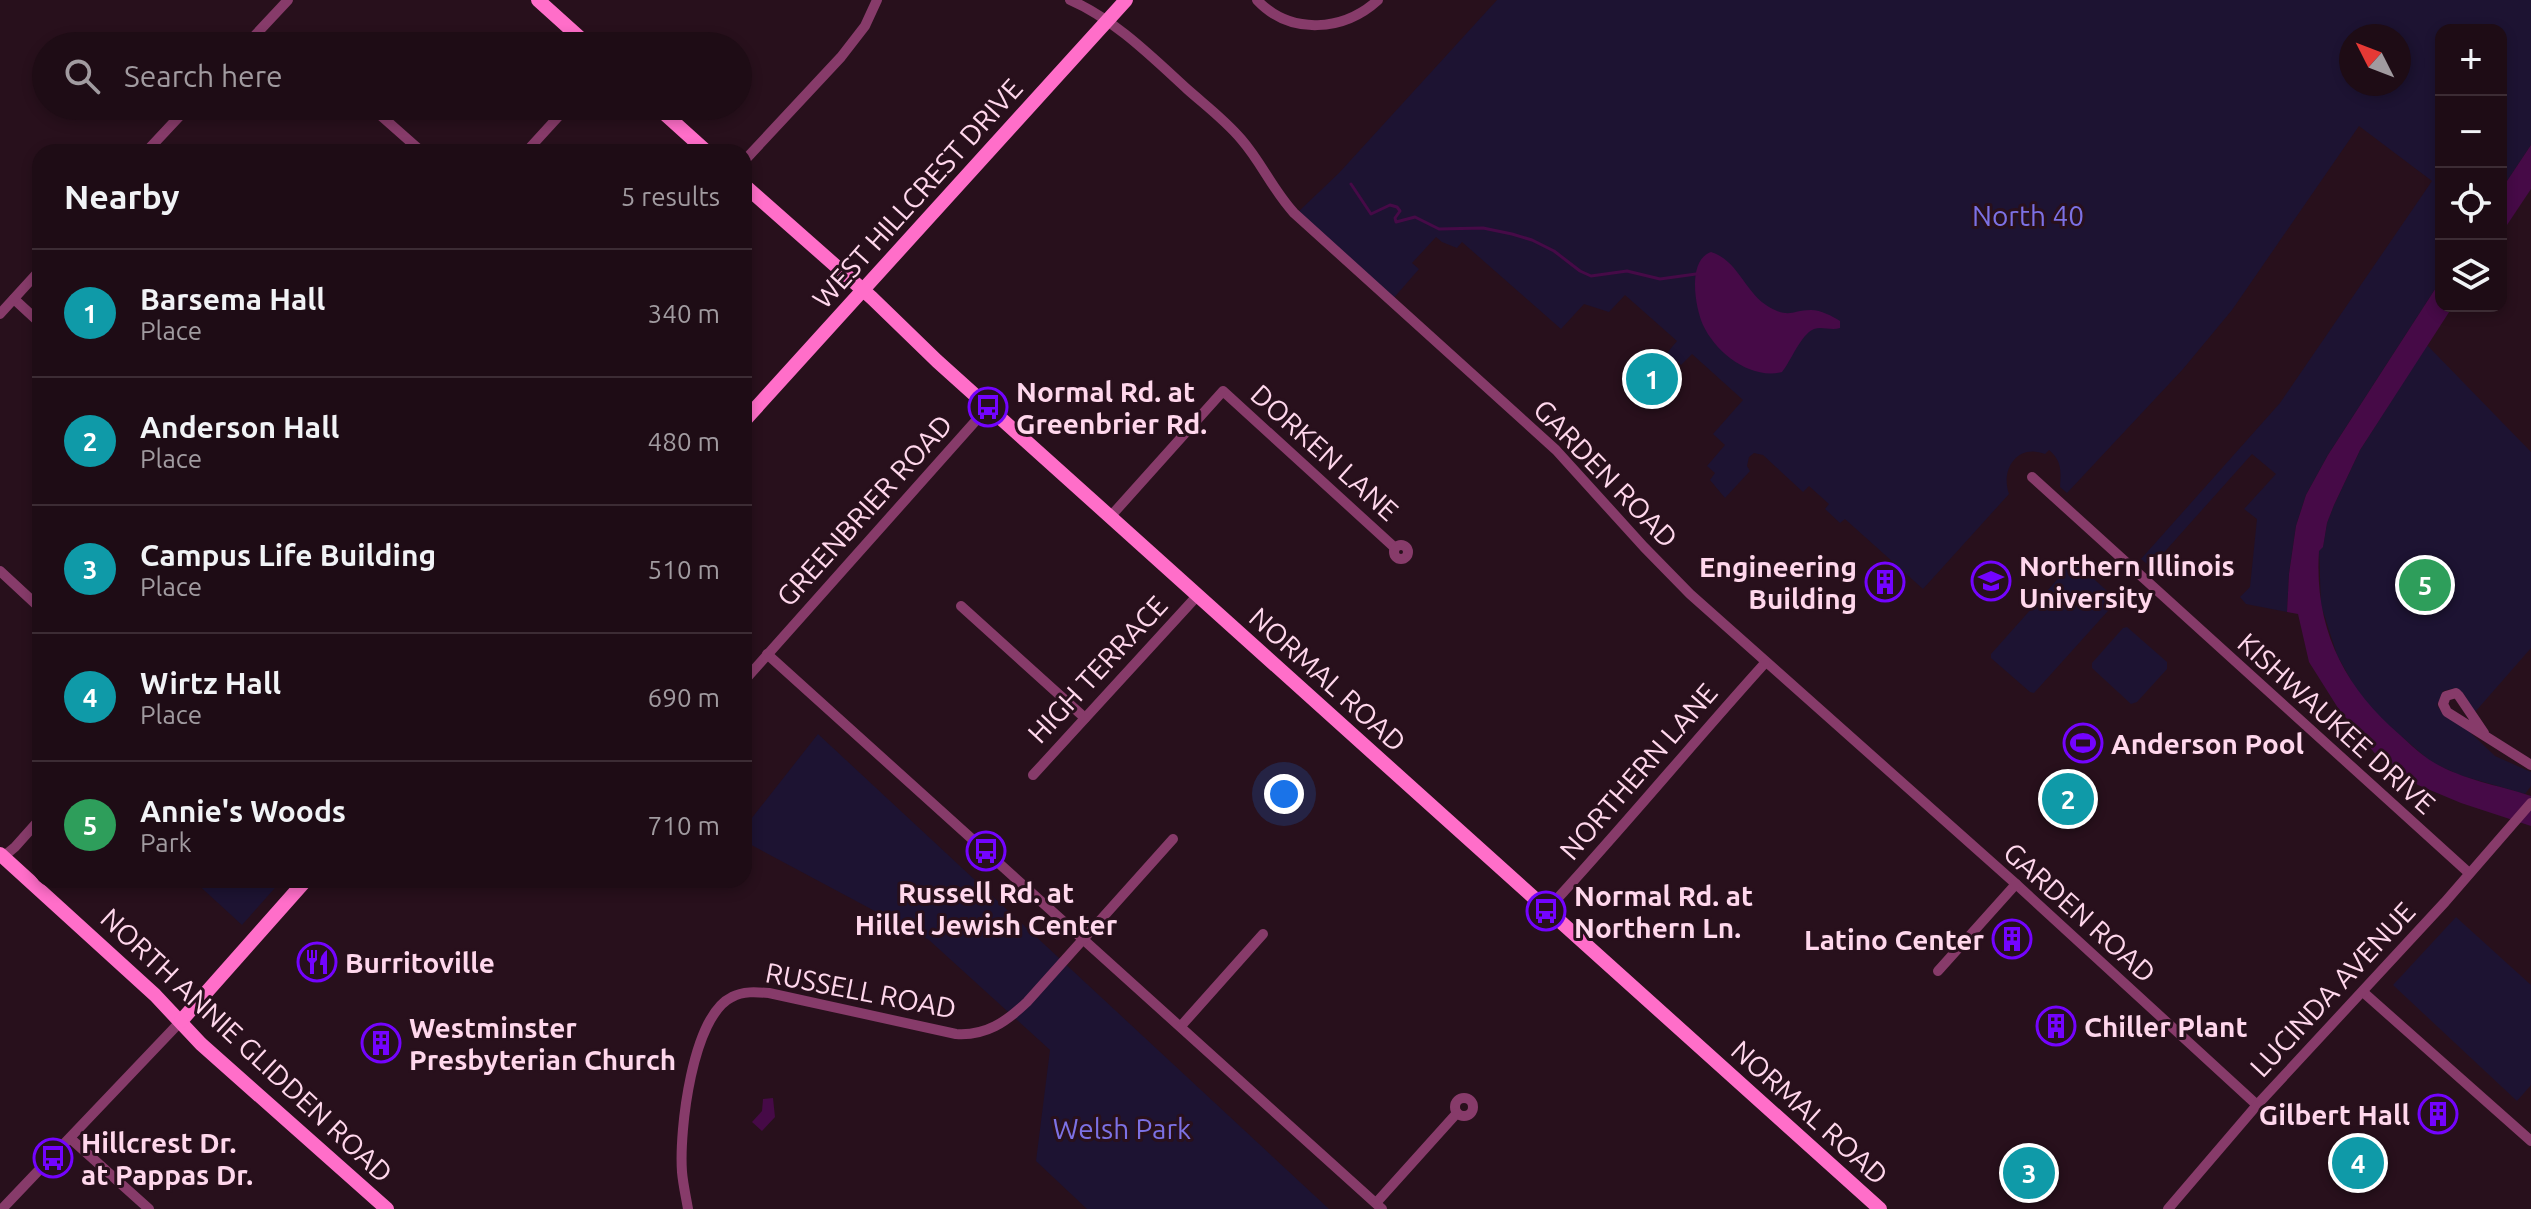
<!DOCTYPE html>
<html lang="en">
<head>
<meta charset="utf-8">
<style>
  :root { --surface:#1e0c15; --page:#2b1a22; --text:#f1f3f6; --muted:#a19ba0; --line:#3c2c34; --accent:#2563eb }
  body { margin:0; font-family:Ubuntu,sans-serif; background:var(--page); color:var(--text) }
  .controls { position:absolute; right:24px; top:24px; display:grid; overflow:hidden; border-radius:16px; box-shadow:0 4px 12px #0003 }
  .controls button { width:72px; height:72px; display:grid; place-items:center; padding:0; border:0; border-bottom:2px solid var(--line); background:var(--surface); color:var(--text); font:40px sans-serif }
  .compass { position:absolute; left:2339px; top:24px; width:72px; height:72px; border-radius:50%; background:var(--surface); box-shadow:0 4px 12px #0003; rotate:312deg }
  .you { position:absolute; left:1284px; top:794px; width:28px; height:28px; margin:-20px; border:6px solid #fff; border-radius:50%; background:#1a73e8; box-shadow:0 0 0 12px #1a73e833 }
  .badge { display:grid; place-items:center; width:52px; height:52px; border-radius:50%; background:var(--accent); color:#fff; font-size:26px; font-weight:700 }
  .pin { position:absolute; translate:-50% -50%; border:4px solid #fff; box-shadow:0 2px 8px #0006 }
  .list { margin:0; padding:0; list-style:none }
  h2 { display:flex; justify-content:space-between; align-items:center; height:104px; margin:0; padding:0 32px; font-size:34px }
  h2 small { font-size:26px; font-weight:400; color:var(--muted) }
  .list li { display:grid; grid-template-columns:52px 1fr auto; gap:24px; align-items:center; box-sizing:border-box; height:128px; padding:0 32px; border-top:2px solid var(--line) }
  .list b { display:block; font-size:30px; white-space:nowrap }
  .list p { margin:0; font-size:26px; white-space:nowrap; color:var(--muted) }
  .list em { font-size:26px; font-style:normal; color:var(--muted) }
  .icon { flex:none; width:44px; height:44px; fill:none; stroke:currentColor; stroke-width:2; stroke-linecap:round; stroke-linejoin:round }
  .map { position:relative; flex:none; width:2531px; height:1209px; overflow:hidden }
  .search { position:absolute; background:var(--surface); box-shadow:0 4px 12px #0003; left:32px; top:32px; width:720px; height:88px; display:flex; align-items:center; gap:20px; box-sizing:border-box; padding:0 28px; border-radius:44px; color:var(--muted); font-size:30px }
  .panel { position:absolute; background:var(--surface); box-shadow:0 4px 12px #0003; left:32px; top:144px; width:720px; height:744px; border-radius:24px }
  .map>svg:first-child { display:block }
  .green { fill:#1d1332; fill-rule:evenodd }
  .water { fill:#460a47 }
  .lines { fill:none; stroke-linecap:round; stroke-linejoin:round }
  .stream { stroke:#460a47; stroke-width:3 }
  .street { stroke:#873b6a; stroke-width:10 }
  .secondary { stroke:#ff6ec9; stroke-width:14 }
  .labels { text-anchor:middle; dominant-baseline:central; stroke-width:6; stroke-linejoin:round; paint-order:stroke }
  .street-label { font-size:28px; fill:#ffd7ec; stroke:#28101c }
  .park-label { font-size:28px; fill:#7c71e4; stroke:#28101c }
  .poi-label { font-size:28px; font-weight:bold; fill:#ffd7ec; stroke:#28101c; text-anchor:start }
</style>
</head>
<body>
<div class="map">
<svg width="2531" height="1209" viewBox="0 0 2531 1209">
  <rect width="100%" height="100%" fill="#28101c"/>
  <g class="green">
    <path d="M1497,0H2531V145L2501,190V30H2441V280L2328,455L2306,495L2296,526L2289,574L2287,612L2246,604L2240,597L2250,587L2257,519L2244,509L2276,474L2252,454L2151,567L2141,559L2280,403L2432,181L2359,126L2232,310L2183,369L2067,493L2060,487C2061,471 2062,461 2049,450L2045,454C2018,443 2000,469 2009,494L1923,589L1845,519L1840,523L1825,509L1829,504L1809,486L1803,492L1763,455L1754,453L1749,457L1747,466L1750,471L1725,498L1710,480L1715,473L1707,466L1725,445L1713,434L1743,400L1692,354L1681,365L1667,353L1677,341L1625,295L1609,312L1584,304L1561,329L1462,242L1457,248L1442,242L1436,237L1412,263L1419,269L1392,300L1297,213L1339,173ZM2351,36H2399V84H2351Z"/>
    <path d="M2427,345L2531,452V648L2475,712C2467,704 2468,694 2456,688L2443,691L2437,705L2444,716L2458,721L2495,756L2531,772V786L2525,794L2459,775L2431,762L2379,717L2358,693L2337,655L2321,605L2319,550L2323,546L2327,523L2334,505L2360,450Z"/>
    <path d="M2076,563L2115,598L2116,602L2034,693L2030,692L1991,658V654L2071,564Z"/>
    <path d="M2127,627L2167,662V669L2137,702L2131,704L2092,668V663L2123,628Z"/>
    <path d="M818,734L1329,1209H1087L1036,1161L1050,1050L929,940L744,841V828Z"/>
    <path d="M193,880H282L242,925Z"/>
    <path d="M2456,917L2531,985V1085L2517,1101L2393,985Z"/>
  </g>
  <g class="water">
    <path d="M2531,145V189L2501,234V190Z"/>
    <path d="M1711,252C1738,260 1745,293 1769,307C1790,319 1792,310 1811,310C1821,310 1832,316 1840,321V328C1831,331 1822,326 1814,329C1801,334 1791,361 1782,372C1751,380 1716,353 1703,325C1695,307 1687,260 1711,252Z"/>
    <path d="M2441,280V306H2453L2360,450L2334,505L2327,523L2323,547L2319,551C2314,627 2343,686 2400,735C2410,744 2421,755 2433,762C2463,780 2498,785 2531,796V826L2461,803L2418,785L2377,756L2338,708L2309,662L2298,614L2287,612L2289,574L2296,526L2306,495L2328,455Z"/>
    <path d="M773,1098L775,1117L762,1131L752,1122L762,1111L763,1099Z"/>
  </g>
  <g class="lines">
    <path class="stream" d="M1351,184L1371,214L1390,205L1397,207L1400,211L1395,218L1396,222L1415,217L1439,229L1483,228L1512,234L1532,240L1554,251L1580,271L1591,276L1627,271L1660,279L1696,274"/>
    <g class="street">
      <path d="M1070,0C1114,19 1152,57 1187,89C1205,105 1225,120 1241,139C1262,163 1272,189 1294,213L1556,450L1644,547L1690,594L2016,884L2257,1105"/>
      <path d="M1257,0C1291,36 1344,31 1378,0"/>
      <path d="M245,46L288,0"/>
      <path d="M370,106L422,152"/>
      <path d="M146,152L189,106"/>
      <path d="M526,152L568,106"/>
      <path d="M744,161L841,57L865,26L877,0"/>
      <path d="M14,299L40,323"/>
      <path d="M0,314L40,270"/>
      <path d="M2032,477L2469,873"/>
      <path d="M1110,517L1223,391L1394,547"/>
      <circle cx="1401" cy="552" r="7"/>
      <path d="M0,571L40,608"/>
      <path d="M961,606L1085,718"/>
      <path d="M767,654L1382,1209"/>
      <path d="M744,681L988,407"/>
      <path d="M2484,733L2459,696L2456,693L2446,696L2443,704L2447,712L2531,765"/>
      <path d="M1033,775L1197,596"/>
      <path d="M3,857L15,847L40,819"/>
      <path d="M1546,911C1621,830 1691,745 1765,663"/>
      <path d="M1938,971L2016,884"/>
      <path d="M2363,992L2531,1141"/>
      <path d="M1181,1026L1263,934"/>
      <circle cx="1464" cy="1107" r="9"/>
      <path d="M71,1139L149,1209"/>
      <path d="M1376,1203L1457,1113"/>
      <path d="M2,1209L181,1021"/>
      <path d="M688,1209C686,1197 683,1184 682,1172C679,1131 692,1016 732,997C743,991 756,992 769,993L956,1034C986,1036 1006,1022 1027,1002L1173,839"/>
      <path d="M2168,1209L2257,1105L2445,902L2531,803"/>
    </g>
    <g class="secondary">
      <path d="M538,0L589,46"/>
      <path d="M656,106L707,152"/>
      <path d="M744,185L872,298L937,361L1880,1209"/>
      <path d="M744,421L1126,0"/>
      <path d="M0,854L155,995L201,1044L387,1209"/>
      <path d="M181,1021L306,880"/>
    </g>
  </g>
  <defs>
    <g id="bus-ring" transform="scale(2)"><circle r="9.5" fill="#28101c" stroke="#7403ff" stroke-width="1.5"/><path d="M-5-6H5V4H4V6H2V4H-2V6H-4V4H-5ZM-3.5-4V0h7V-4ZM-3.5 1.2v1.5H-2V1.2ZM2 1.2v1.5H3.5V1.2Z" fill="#7403ff"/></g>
    <g id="university-ring" transform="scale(2)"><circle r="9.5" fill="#28101c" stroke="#7403ff" stroke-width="1.5"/><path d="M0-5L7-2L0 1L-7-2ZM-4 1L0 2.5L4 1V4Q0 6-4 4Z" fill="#7403ff"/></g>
    <g id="building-ring" transform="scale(2)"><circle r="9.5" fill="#28101c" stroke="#7403ff" stroke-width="1.5"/><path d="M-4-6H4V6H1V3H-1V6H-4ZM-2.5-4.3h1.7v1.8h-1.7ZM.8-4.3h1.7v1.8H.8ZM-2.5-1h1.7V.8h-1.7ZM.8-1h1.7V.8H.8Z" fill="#7403ff"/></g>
    <g id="stadium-ring" transform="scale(2)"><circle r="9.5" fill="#28101c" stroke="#7403ff" stroke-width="1.5"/><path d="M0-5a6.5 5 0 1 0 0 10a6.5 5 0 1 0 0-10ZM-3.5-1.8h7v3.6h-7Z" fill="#7403ff"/></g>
    <g id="restaurant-ring" transform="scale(2)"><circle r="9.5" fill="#28101c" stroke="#7403ff" stroke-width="1.5"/><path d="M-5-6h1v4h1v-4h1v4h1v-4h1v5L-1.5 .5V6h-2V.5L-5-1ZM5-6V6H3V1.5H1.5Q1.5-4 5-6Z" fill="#7403ff"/></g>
  </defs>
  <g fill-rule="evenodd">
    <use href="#bus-ring" x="988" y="407"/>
    <use href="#university-ring" x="1991" y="581"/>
    <use href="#building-ring" x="1885" y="582"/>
    <use href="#stadium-ring" x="2083" y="743"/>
    <use href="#bus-ring" x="986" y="851"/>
    <use href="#bus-ring" x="1546" y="911"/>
    <use href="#building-ring" x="2012" y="939"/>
    <use href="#restaurant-ring" x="317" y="962"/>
    <use href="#building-ring" x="2056" y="1026"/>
    <use href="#building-ring" x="381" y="1043"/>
    <use href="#building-ring" x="2438" y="1114"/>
    <use href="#bus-ring" x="53" y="1158"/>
  </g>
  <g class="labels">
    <g class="street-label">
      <text transform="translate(917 193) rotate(-48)">WEST HILLCREST DRIVE</text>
      <text transform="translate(1325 452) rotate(42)">DORKEN LANE</text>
      <text transform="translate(1606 473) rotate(46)">GARDEN ROAD</text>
      <text transform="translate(864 510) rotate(-48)">GREENBRIER ROAD</text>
      <text transform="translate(1097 669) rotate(-47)">HIGH TERRACE</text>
      <text transform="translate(1328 679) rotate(42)">NORMAL ROAD</text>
      <text transform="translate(2337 723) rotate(42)">KISHWAUKEE DRIVE</text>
      <text transform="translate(1638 771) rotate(-49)">NORTHERN LANE</text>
      <text transform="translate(2080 912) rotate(42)">GARDEN ROAD</text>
      <text transform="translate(2332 989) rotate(-47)">LUCINDA AVENUE</text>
      <text transform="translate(861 990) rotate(11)">RUSSELL ROAD</text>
      <text transform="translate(247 1045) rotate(43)">NORTH ANNIE GLIDDEN ROAD</text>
      <text transform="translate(1810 1112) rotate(42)">NORMAL ROAD</text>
    </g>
    <g class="park-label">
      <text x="2028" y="215">North 40</text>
      <text x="1122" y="1128">Welsh Park</text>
    </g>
    <g class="poi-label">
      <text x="1016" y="391">Normal Rd. at<tspan x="1016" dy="32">Greenbrier Rd.</tspan></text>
      <text x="2019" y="565">Northern Illinois<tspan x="2019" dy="32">University</tspan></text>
      <text x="1857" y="566" text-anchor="end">Engineering<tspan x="1857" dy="32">Building</tspan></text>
      <text x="2111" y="743">Anderson Pool</text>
      <text x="986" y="892" text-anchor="middle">Russell Rd. at<tspan x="986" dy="32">Hillel Jewish Center</tspan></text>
      <text x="1574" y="895">Normal Rd. at<tspan x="1574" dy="32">Northern Ln.</tspan></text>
      <text x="1984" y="939" text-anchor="end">Latino Center</text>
      <text x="345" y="962">Burritoville</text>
      <text x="2084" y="1026">Chiller Plant</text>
      <text x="409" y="1027">Westminster<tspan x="409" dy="32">Presbyterian Church</tspan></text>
      <text x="2410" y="1114" text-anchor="end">Gilbert Hall</text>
      <text x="81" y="1142">Hillcrest Dr.<tspan x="81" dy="32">at Pappas Dr.</tspan></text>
    </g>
  </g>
</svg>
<div class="controls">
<button>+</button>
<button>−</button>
<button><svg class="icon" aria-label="locate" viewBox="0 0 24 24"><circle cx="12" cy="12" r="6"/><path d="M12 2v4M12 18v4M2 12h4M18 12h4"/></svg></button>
<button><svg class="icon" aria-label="layers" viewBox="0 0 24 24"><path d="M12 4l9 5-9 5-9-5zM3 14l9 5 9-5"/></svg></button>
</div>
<svg class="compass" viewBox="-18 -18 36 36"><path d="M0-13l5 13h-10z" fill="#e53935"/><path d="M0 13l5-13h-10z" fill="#a19ba0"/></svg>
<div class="you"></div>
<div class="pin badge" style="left:1652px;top:379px;background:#0f9aa8">1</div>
<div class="pin badge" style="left:2068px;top:799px;background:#0f9aa8">2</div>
<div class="pin badge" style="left:2029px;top:1173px;background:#0f9aa8">3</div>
<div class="pin badge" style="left:2358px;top:1163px;background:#0f9aa8">4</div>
<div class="pin badge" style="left:2425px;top:585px;background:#2e9e5b">5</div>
<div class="search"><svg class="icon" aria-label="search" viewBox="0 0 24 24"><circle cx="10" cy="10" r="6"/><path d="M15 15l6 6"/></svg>Search here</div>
<section class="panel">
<h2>Nearby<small>5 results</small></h2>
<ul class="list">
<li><span class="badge" style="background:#0f9aa8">1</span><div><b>Barsema Hall</b><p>Place</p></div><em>340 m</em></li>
<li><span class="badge" style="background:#0f9aa8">2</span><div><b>Anderson Hall</b><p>Place</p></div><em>480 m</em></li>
<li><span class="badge" style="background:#0f9aa8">3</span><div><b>Campus Life Building</b><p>Place</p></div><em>510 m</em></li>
<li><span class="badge" style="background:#0f9aa8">4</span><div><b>Wirtz Hall</b><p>Place</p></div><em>690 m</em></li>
<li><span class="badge" style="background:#2e9e5b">5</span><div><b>Annie's Woods</b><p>Park</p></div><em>710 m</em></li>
</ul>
</section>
</div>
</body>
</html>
